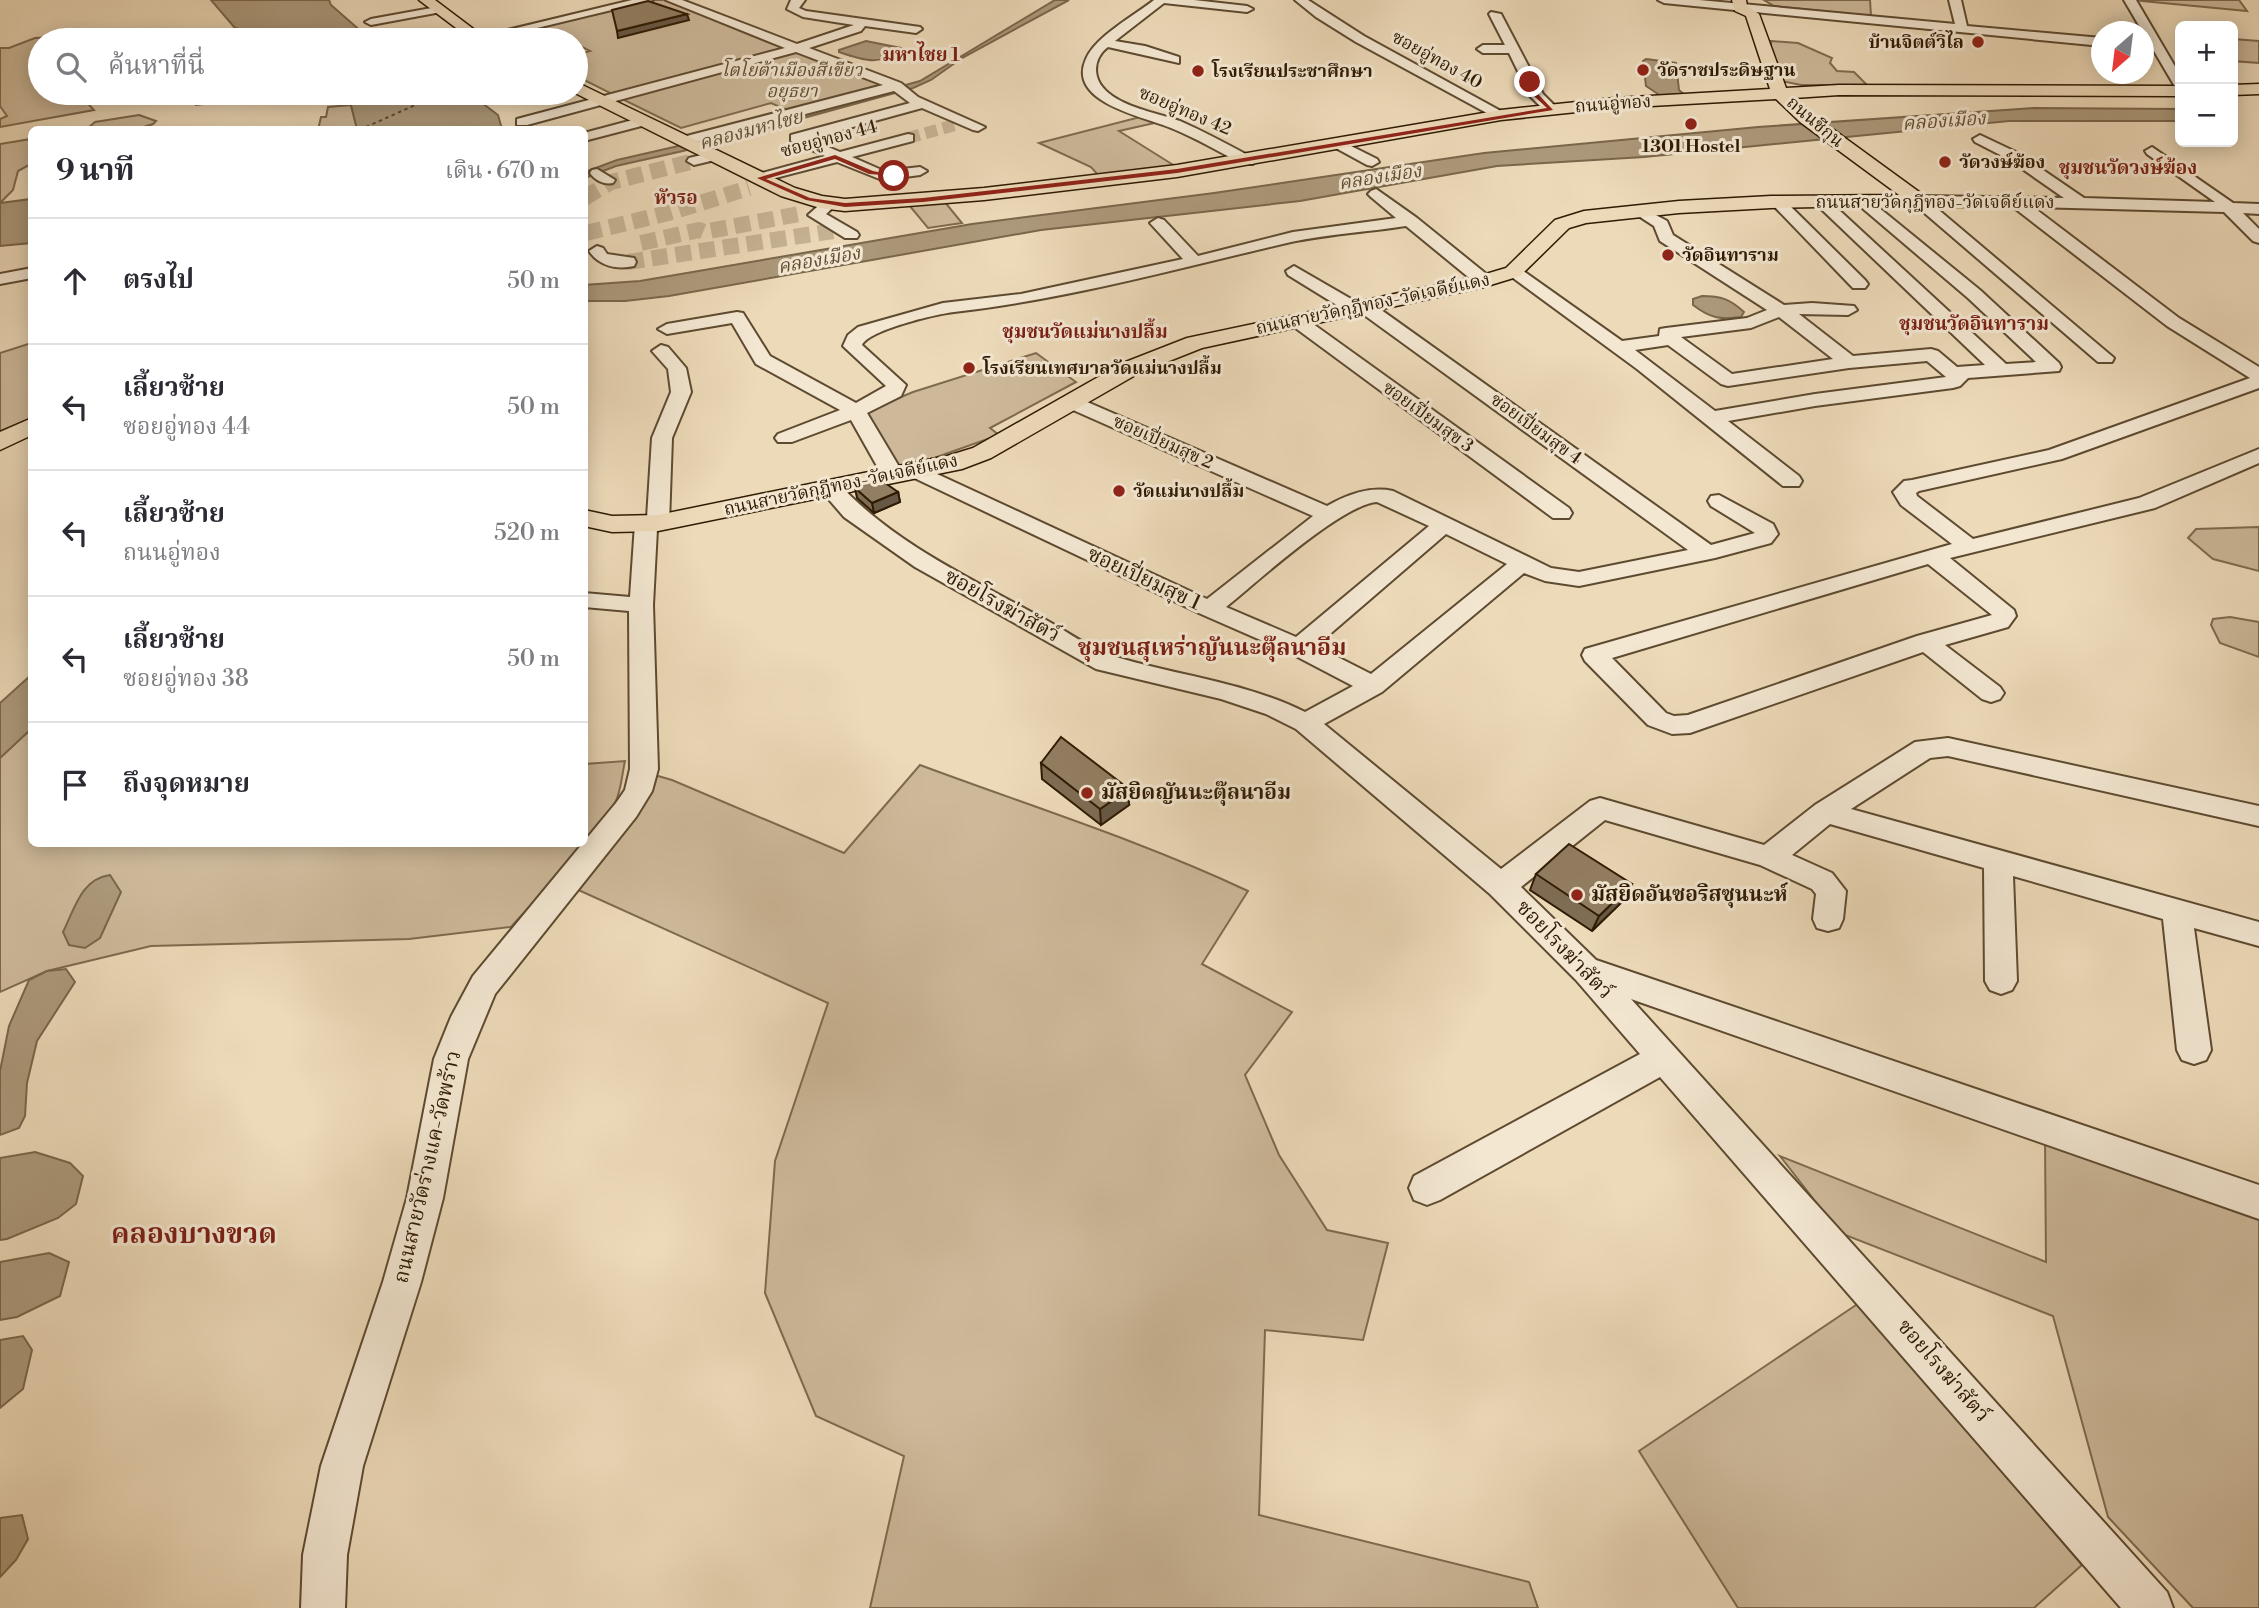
<!DOCTYPE html>
<html lang="th">
<head>
<meta charset="utf-8">
<style>
  :root { --surface:#fff; --page:#f2f2f3; --text:#2b2b33; --muted:#7c7c81; --line:#e1e1e2 }
  body { margin:0; font-family:"Libre Bodoni","Noto Serif Thai",serif; background:var(--page); color:var(--text) }
  .controls { position:absolute; right:21px; top:21px; display:grid; overflow:hidden; border-radius:10px; box-shadow:0 4px 18px #0003 }
  .controls button { width:63px; height:63px; display:grid; place-items:center; padding:0; border:0; border-bottom:2px solid var(--line); background:var(--surface); color:var(--text); font:35px sans-serif }
  .compass { position:absolute; left:2091px; top:21px; width:63px; height:63px; border-radius:50%; background:var(--surface); box-shadow:0 4px 18px #0003; rotate:208deg }
  .stop { position:absolute; width:21px; height:21px; margin:-16px; border:5px solid #8f2418; border-radius:50%; background:#fff }
  .stop.end { background:#8f2418; border-color:#fff; box-shadow:0 2px 7px #0008 }
  .list { margin:0; padding:0; list-style:none }
  h2 { display:flex; justify-content:space-between; align-items:center; height:91px; margin:0; padding:0 28px; font-size:30px }
  h2 small { font-size:23px; font-weight:400; color:var(--muted) }
  .list li { display:grid; grid-template-columns:46px 1fr auto; gap:21px; align-items:center; box-sizing:border-box; height:126px; padding:0 28px; border-top:2px solid var(--line) }
  .list b { display:block; font-size:26px; white-space:nowrap }
  .list p { margin:0; font-size:23px; white-space:nowrap; color:var(--muted) }
  .list em { font-size:23px; font-style:normal; color:var(--muted) }
  .icon { flex:none; width:38px; height:38px; fill:none; stroke:currentColor; stroke-width:2; stroke-linecap:round; stroke-linejoin:round }
  .map { position:relative; flex:none; width:2259px; height:1608px; overflow:hidden }
  .search { position:absolute; background:var(--surface); box-shadow:0 4px 18px #0003; left:28px; top:28px; width:560px; height:77px; display:flex; align-items:center; gap:18px; box-sizing:border-box; padding:0 24px; border-radius:38px; color:var(--muted); font-size:26px }
  .panel { position:absolute; background:var(--surface); box-shadow:0 4px 18px #0003; left:28px; top:126px; width:560px; height:721px; border-radius:10px }
  .map>svg:first-child { display:block }
  .green { fill:#cdb99a; stroke:#7e6a4e; stroke-width:2 }
  .water { fill:#ac997b; stroke:#7a664b; stroke-width:2 }
  .lines { fill:none; stroke-linecap:round; stroke-linejoin:round }
  .ferry { stroke:#614d33; stroke-width:2; stroke-dasharray:3.5 3.5; stroke-linecap:butt }
  .minor-tunnel-far1 { stroke:#c7b495; stroke-width:12; stroke-dasharray:12 6; stroke-linecap:butt }
  .minor-tunnel { stroke:#c7b495; stroke-width:16; stroke-dasharray:16 8; stroke-linecap:butt }
  .minor-casing { stroke:#5e4a30; stroke-width:4 }
  .major-casing { stroke:#2f1a03; stroke-width:3 }
  .minor { fill:#f3e7d2; fill-rule:evenodd }
  .major { fill:#eddab9; fill-rule:evenodd }
  .wall { fill:#7e6c54; stroke:#2f1a03; stroke-width:2 }
  .shaded-wall { fill:#665845; stroke:#2f1a03; stroke-width:2 }
  .building { fill:#927e62; stroke:#2f1a03; stroke-width:2 }
  .route { fill:#8f2418 }
  .poi-dot { fill:#8f2418; stroke:#f3e7d2; stroke-width:2.5 }
  .labels { text-anchor:middle; dominant-baseline:central; stroke-width:6; stroke-linejoin:round; paint-order:stroke }
  .far-poi-label { font-size:18px; font-weight:bold; fill:#2f1a03; stroke:#f3e7d2; text-anchor:start }
  .far-street-label { font-size:18px; fill:#2f1a03; stroke:#f3e7d2 }
  .far-park-label { font-size:18px; font-style:italic; fill:#5e4a30; stroke:#f3e7d2 }
  .far-neighbourhood-label { font-size:19px; font-weight:bold; fill:#7a1f14; stroke:#f3e7d2 }
  .far-water-label { font-size:19px; font-style:italic; fill:#614d33; stroke:#f3e7d2 }
  .street-label { font-size:21px; fill:#2f1a03; stroke:#f3e7d2 }
  .poi-label { font-size:21px; font-weight:bold; fill:#2f1a03; stroke:#f3e7d2; text-anchor:start }
  .neighbourhood-label { font-size:23px; font-weight:bold; fill:#7a1f14; stroke:#f3e7d2 }
  .near-neighbourhood-label { font-size:28px; font-weight:bold; fill:#7a1f14; stroke:#f3e7d2 }
</style>
</head>
<body>
<div class="map">
<svg width="2259" height="1608" viewBox="0 0 2259 1608">
  <rect width="100%" height="100%" fill="#eddab9"/>
  <filter id="stains"><feTurbulence type="fractalNoise" baseFrequency=".00286" numOctaves="4"/><feColorMatrix values="0 0 0 0 .2 0 0 0 0 .09 0 0 0 0 .02 0 0 0 .5 -.17"/></filter>
  <radialGradient id="worn" r=".72"><stop offset=".6" stop-color="#630" stop-opacity="0"/><stop offset="1" stop-color="#630" stop-opacity=".3"/></radialGradient>
  <g class="green">
    <path d="M653,0H664L788,48L614,95L576,76V55L590,51L576,44V40C564,40 554,31 543,32C524,33 511,45 493,37Z"/>
    <path d="M1764,0H1870L1871,16L1774,6Z"/>
    <path d="M2135,0H2239L2247,11L2142,1Z"/>
    <path d="M70,36L67,40H40V59L36,61L33,74L40,76V93H78L94,110L0,127V119L7,116L0,106V48H9L35,38Z"/>
    <path d="M2233,39L2259,41V63L2233,61Z"/>
    <path d="M1771,41L1798,43L1832,58L1830,63L1837,71L1854,72L1867,85H1801L1781,81L1771,51Z"/>
    <path d="M795,51L887,86L787,110L771,103L681,128L620,98Z"/>
    <path d="M178,93H289L196,105Z"/>
    <path d="M351,105L357,129L318,130L321,117H326L328,107Z"/>
    <path d="M139,115L156,121L153,124L137,129H87L95,122Z"/>
    <path d="M1144,116L1159,122L1119,131L1175,166L1099,176L1091,167L1039,143Z"/>
    <path d="M31,139V164L18,171L13,190L0,203V144Z"/>
    <path d="M944,201L962,223L928,228L909,205Z"/>
    <path d="M31,343V418L0,434V353Z"/>
    <path d="M1036,353L1076,382L990,428L999,435L934,458L897,467L863,413L913,392Z"/>
    <path d="M2259,527V571L2213,559L2188,538L2196,529Z"/>
    <path d="M2230,617L2259,622V657L2220,643L2211,625L2213,619Z"/>
    <path d="M31,729L32,844H584L585,764L625,761C622,774 621,792 615,803C589,849 546,888 511,927L409,939L151,946L47,971L0,992V758Z"/>
    <path d="M920,765C1030,806 1142,841 1248,891L1202,964L1292,1012L1245,1075L1279,1155L1327,1230L1388,1243L1363,1340L1265,1330L1259,1515L1529,1582L1538,1608H870L904,1456L816,1416L765,1293L775,1161L828,1003L574,888L651,774L672,780L844,853Z"/>
    <path d="M2045,1139L2259,1214V1608H2193L2108,1517L2053,1316L1840,1233L1780,1156L2046,1262Z"/>
    <path d="M1859,1303L2082,1565L2034,1608H1738L1639,1451Z"/>
  </g>
  <g class="water">
    <path d="M211,0H329L331,5L371,40H261L234,27Z"/>
    <path d="M1055,0H1069L962,58L931,80L913,88L683,151L616,166L585,178V172L617,160L709,139L920,81Z"/>
    <path d="M866,41L906,49C879,65 868,62 839,52V50Z"/>
    <path d="M1646,59L1676,63L1679,90L1685,95L1661,96L1646,86L1643,61Z"/>
    <path d="M333,93H469L498,115L502,129H357L351,105Z"/>
    <path d="M2034,108L2180,109V121H2009L1644,157L1497,166L1300,201L1041,230L669,296L625,301H585L584,285L640,281L972,224L1214,193L1484,153L1758,127Z"/>
    <path d="M31,199V243L0,246V203Z"/>
    <path d="M1702,296C1721,296 1730,299 1744,312L1741,317C1720,320 1710,318 1693,305V299Z"/>
    <path d="M31,675V729L0,758V703Z"/>
    <path d="M110,875L121,892L100,938L85,948L69,945L63,932C75,908 81,879 110,875Z"/>
    <path d="M66,969L75,982L37,1041L27,1083L25,1116L19,1128L0,1135V1071L9,1026L29,980L47,971Z"/>
    <path d="M35,1152L70,1163L83,1176L76,1204L58,1218L7,1239L0,1240V1158Z"/>
    <path d="M49,1253L69,1262L60,1296L17,1317L0,1320V1262Z"/>
    <path d="M23,1336L32,1350L23,1389L0,1408V1340Z"/>
    <path d="M22,1515L28,1539L16,1560L0,1577V1518Z"/>
  </g>
  <g class="lines">
    <path class="ferry" d="M366,127L442,93"/>
    <path class="minor-tunnel-far1" d="M908,138L955,125"/>
    <g class="minor-tunnel">
      <path d="M584,198L611,182L694,161"/>
      <path d="M586,233L668,213L749,188"/>
      <path d="M641,243L699,230L704,232L799,214"/>
      <path d="M628,262L833,231"/>
    </g>
    <g class="minor-casing">
      <g id="minor">
        <path d="M632,0H653L487,40H466Z"/>
        <path d="M666,0H682L797,44L854,25L803,17L787,9L791,0H805L799,8L806,11L920,27L922,29L916,33L865,26L861,31L809,48L901,83L918,97L985,127L978,131L973,130L922,108L809,139L840,152L908,134L913,135V141L852,157L884,171L920,167L927,171L920,175L882,180L837,162L760,182L753,178L755,175L825,156L791,141V135L910,103L894,91L689,144H679V138L883,85L796,52L527,125H517V119L785,48Z"/>
        <path d="M1154,0H1194L1247,6L1253,9L1247,12L1164,3L1115,41L1145,46L1179,57V63L1108,47C1100,53 1096,61 1096,70C1097,104 1156,112 1180,121C1205,132 1229,145 1253,158L1255,161L1253,164H1243C1219,152 1196,138 1171,128C1146,117 1066,103 1086,59C1095,37 1135,15 1154,0Z"/>
        <path d="M1295,0H1308L1364,36L1508,115L1501,119L1496,118L1356,42L1316,17Z"/>
        <path d="M1658,0H1699L1955,24L1949,0H1961L1967,26L2102,38V46L1664,3Z"/>
        <path d="M2124,0H2136L2180,75V89L2174,85Z"/>
        <path d="M437,7L441,8V12L371,25L365,22L371,19Z"/>
        <path d="M1491,12L1501,14L1543,94L1558,109L1556,112H1546L1530,96L1509,53H1483L1477,49L1483,45H1505L1489,14Z"/>
        <path d="M644,117L651,121L649,124L584,141V133Z"/>
        <path d="M1980,135L2018,153L2084,198L2215,202L2147,154L2145,151L2152,147L2233,203L2259,204V214L2243,213L2259,229V243L2253,241L2224,212L2033,207L2179,318L2259,367V388L2062,459L1919,491L1916,493L1917,496L1973,539L2139,498L2259,449V463L2155,508L1950,558L2014,610L2016,616L2008,627L1945,645L2000,687L2004,693L2000,699L1991,702L1982,699L1923,652L1690,733L1672,734L1648,725L1585,661L1582,655L1585,649L1952,544L1901,505L1893,492L1904,481L1912,480L2049,450L2250,378L2167,326L2013,207L1934,206L2114,358L2112,362H2098L1914,204L1911,201L1919,196L2064,198L2008,159L1975,142L1973,139ZM1928,564L1992,615L1917,636L1688,715L1674,716L1666,713L1612,658Z"/>
        <path d="M1339,140L1377,159L1379,162L1372,166L1367,165L1334,147L1332,144Z"/>
        <path d="M714,152L719,153L721,156L719,159L694,165L687,161L689,158Z"/>
        <path d="M597,169L615,180L613,183C604,185 595,180 590,173L592,170Z"/>
        <path d="M1376,189L1417,218L1490,277L1493,281L1490,285H1478L1406,226C1368,232 1328,234 1291,242C1179,268 1069,299 954,312C936,314 869,330 862,345L906,385L901,396L867,413L904,475L900,479H886L882,475L851,420L792,442H778L775,438L778,434L840,410L756,364L732,323L667,334L658,329L667,324L737,312L743,313L770,356L856,403L886,386L843,346L848,335L858,327L943,303L1021,294L1183,259L1150,223L1158,218L1164,220L1198,256L1293,232L1396,218L1371,197L1368,194L1371,191Z"/>
        <path d="M1821,196L1826,198L2006,364L2036,362L1968,298L1854,201L1862,196L1867,198L1980,290L2059,363L2061,367L2059,371L1968,378L1960,386L1953,388L1815,406L1728,421L1799,476L1802,481L1799,486H1783L1637,369L1505,272L1513,267L1519,268L1622,341L1659,336L1660,329L1666,328L1747,318L1767,310L1660,241L1654,226L1631,211L1639,206L1667,221L1673,235L1784,305L1812,303L1854,306L1857,310L1848,315L1799,314L1853,356L1931,349L1938,351L1957,367L1985,365L1816,204L1813,201ZM1779,317L1833,359L1732,374L1681,337L1751,328ZM1668,345L1721,384L1728,386L1849,368L1927,361L1946,377L1815,394L1715,411L1635,350Z"/>
        <path d="M1778,197L1783,199L1865,280L1868,284L1865,288H1853L1773,205L1770,202Z"/>
        <path d="M830,198L838,203L826,214L857,232L859,235L857,238H845L808,215L825,200Z"/>
        <path d="M597,246L603,248L607,254L634,258L636,262L634,266C617,270 599,266 589,251Z"/>
        <path d="M1294,266L1358,303L1370,302L1711,545L1755,533L1711,506L1708,501L1711,496L1719,495L1773,524L1778,534L1771,543L1715,558L1579,586L1545,581L1524,573L1382,692L1324,724L1501,869L1590,801L1600,798L1764,845L1815,805L1915,742L1948,738L2259,806V826L1948,756L1930,758L1851,809L2259,922V946L2194,928L2211,1050L2206,1060L2194,1064L2182,1060L2177,1050L2163,919L2013,876L2017,981L2012,990L2001,994L1990,990L1985,981L1984,868L1830,824L1792,855L1832,873L1846,891L1843,919L1839,928L1828,931L1817,928L1813,919L1816,894L1812,889L1760,865L1605,820L1521,887L1596,960L2259,1185V1219L1631,999L2167,1592L2173,1608H2121L1660,1077L1440,1200L1427,1205L1414,1200L1409,1188L1414,1176L1640,1054L1576,980L1490,894L1296,729L1266,714L1221,699L1096,669L915,567L844,517L819,488L822,483H838C894,544 974,580 1046,620C1068,632 1092,650 1116,657C1179,676 1245,682 1305,712L1353,686L1290,653L1201,614L908,475L904,471L908,467H922L1207,599L1313,516L1064,406L1061,402L1064,398H1078L1327,506C1347,495 1369,486 1393,491L1551,568L1579,572L1688,550L1360,312H1348L1288,275L1286,271ZM1377,502L1429,526L1296,637L1226,607C1257,582 1341,505 1377,502ZM1446,534L1507,564L1371,674L1316,646Z"/>
        <path d="M32,268V278L0,284V274Z"/>
        <path d="M1296,315L1302,316L1569,508L1572,513L1569,518H1553L1290,324L1287,320Z"/>
        <path d="M661,345L668,347L686,368L691,392L672,438L669,523L666,528L657,529L653,605L658,769L652,791L636,817L495,994L468,1059L443,1198L421,1282L363,1466L347,1555L345,1608H301L303,1555L321,1466L383,1282L407,1198L434,1059L451,1017L473,976L616,803L625,790L630,769L629,611L584,607V593L630,597L635,524L638,519L647,518L652,438L671,392L668,369L652,351Z"/>
      </g>
    </g>
    <g class="major-casing">
      <g id="major">
        <path d="M419,0H435L488,40H472Z"/>
        <path d="M1732,0H1746L1747,6L1759,14L1786,88L1839,85L2180,86V96L1839,95L1794,98L1812,114L1926,197L1929,201L1926,205L1771,208L1679,213L1586,223L1569,228L1520,276L1484,287L1202,348L1139,373L991,458L962,469L658,531L612,532L584,526V510L612,516L658,515L947,456L973,448L1123,363L1187,338L1479,276L1506,268L1555,220L1584,211L1679,201L1771,196L1899,195L1800,122L1776,99L1615,108L1501,120L1177,177L984,200L845,211L820,208L781,196L575,93L576,82L795,188L822,196L845,199L984,188L1177,165L1501,110L1615,98L1770,89L1746,16L1735,11Z"/>
        <path d="M2259,84V94L2233,95V85Z"/>
        <path d="M32,418V435L0,450V432Z"/>
      </g>
    </g>
    <use href="#minor" class="minor"/>
    <use href="#major" class="major"/>
  </g>
  <g class="wall">
    <path d="M855,488L898,492L900,502L874,513L857,498Z"/>
    <path d="M1041,763L1129,805L1101,825L1042,779Z"/>
    <path d="M1536,874L1632,884L1624,900L1592,931L1530,890Z"/>
  </g>
  <g class="shaded-wall">
    <path d="M687,14L689,20L618,38L617,31Z"/>
    <path d="M898,492L900,502L874,513L872,503Z"/>
    <path d="M1129,789V805L1101,825L1100,809Z"/>
    <path d="M1632,884L1624,900L1592,931L1599,916Z"/>
  </g>
  <g class="building">
    <path d="M648,1L687,14L617,31L612,10Z"/>
    <path d="M878,478L898,492L872,503L855,488Z"/>
    <path d="M1061,737L1129,789L1100,809L1041,763Z"/>
    <path d="M1569,844L1632,884L1599,916L1536,874Z"/>
  </g>
  <path class="route" d="M1528,81H1532L1539,95L1553,110L1177,173L923,202L845,207L806,200L757,178L835,155L873,171L897,176L869,174L835,159L766,179L810,198L845,203L923,198L1177,169L1547,108L1535,97Z"/>
  <g class="poi-dot">
    <circle cx="1978" cy="42" r="7"/>
    <circle cx="1643" cy="70" r="7"/>
    <circle cx="1198" cy="71" r="7"/>
    <circle cx="1691" cy="124" r="7"/>
    <circle cx="1945" cy="162" r="7"/>
    <circle cx="1668" cy="255" r="7"/>
    <circle cx="969" cy="368" r="7"/>
    <circle cx="1119" cy="491" r="7"/>
    <circle cx="1087" cy="793" r="7"/>
    <circle cx="1577" cy="895" r="7"/>
  </g>
  <g class="labels">
    <g class="far-poi-label">
      <text x="1964" y="42" text-anchor="end">บ้านจิตต์วิไล</text>
      <text x="1657" y="70">วัดราชประดิษฐาน</text>
      <text x="1212" y="71">โรงเรียนประชาศึกษา</text>
      <text x="1691" y="146" text-anchor="middle">1301 Hostel</text>
      <text x="1959" y="162">วัดวงษ์ฆ้อง</text>
      <text x="1682" y="255">วัดอินทาราม</text>
      <text x="983" y="368">โรงเรียนเทศบาลวัดแม่นางปลื้ม</text>
      <text x="1133" y="491">วัดแม่นางปลื้ม</text>
    </g>
    <g class="far-street-label">
      <text transform="translate(1437 60) rotate(29)">ซอยอู่ทอง 40</text>
      <text transform="translate(1613 104) rotate(-4)">ถนนอู่ทอง</text>
      <text transform="translate(1185 111) rotate(23)">ซอยอู่ทอง 42</text>
      <text transform="translate(1815 122) rotate(40)">ถนนชีกุน</text>
      <text transform="translate(829 139) rotate(-15)">ซอยอู่ทอง 44</text>
      <text x="1935" y="202">ถนนสายวัดกุฎีทอง-วัดเจดีย์แดง</text>
      <text transform="translate(1373 304) rotate(-12)">ถนนสายวัดกุฎีทอง-วัดเจดีย์แดง</text>
      <text transform="translate(1428 417) rotate(36)">ซอยเปี่ยมสุข 3</text>
      <text transform="translate(1536 429) rotate(36)">ซอยเปี่ยมสุข 4</text>
      <text transform="translate(1163 442) rotate(24)">ซอยเปี่ยมสุข 2</text>
      <text transform="translate(841 485) rotate(-12)">ถนนสายวัดกุฎีทอง-วัดเจดีย์แดง</text>
    </g>
    <g class="far-park-label">
      <text x="792" y="70">โตโยต้าเมืองสีเขียว<tspan x="792" dy="21">อยุธยา</tspan></text>
    </g>
    <g class="far-neighbourhood-label">
      <text x="921" y="55">มหาไชย 1</text>
      <text x="2128" y="168">ชุมชนวัดวงษ์ฆ้อง</text>
      <text x="676" y="198">หัวรอ</text>
      <text x="1974" y="324">ชุมชนวัดอินทาราม</text>
      <text x="1085" y="332">ชุมชนวัดแม่นางปลื้ม</text>
    </g>
    <g class="far-water-label">
      <text transform="translate(1944 121) rotate(-4)">คลองเมือง</text>
      <text transform="translate(751 130) rotate(-15)">คลองมหาไชย</text>
      <text transform="translate(1380 177) rotate(-9)">คลองเมือง</text>
      <text transform="translate(819 260) rotate(-10)">คลองเมือง</text>
    </g>
    <g class="street-label">
      <text transform="translate(1144 579) rotate(25)">ซอยเปี่ยมสุข 1</text>
      <text transform="translate(1002 606) rotate(29)">ซอยโรงฆ่าสัตว์</text>
      <text transform="translate(1564 950) rotate(46)">ซอยโรงฆ่าสัตว์</text>
      <text transform="translate(428 1167) rotate(-77)">ถนนสายวัดร่างแค-วัดพร้าว</text>
      <text transform="translate(1943 1371) rotate(49)">ซอยโรงฆ่าสัตว์</text>
    </g>
    <g class="poi-label">
      <text x="1101" y="793">มัสยิดญันนะตุ๊ลนาอีม</text>
      <text x="1591" y="895">มัสยิดอันซอริสซุนนะห์</text>
    </g>
    <g class="neighbourhood-label">
      <text x="1212" y="648">ชุมชนสุเหร่าญันนะตุ๊ลนาอีม</text>
    </g>
    <g class="near-neighbourhood-label">
      <text x="194" y="1234">คลองบางขวด</text>
    </g>
  </g>
  <rect width="100%" height="100%" filter="url(#stains)"/>
  <rect width="100%" height="100%" fill="url(#worn)"/>
</svg>
<div class="controls">
<button>+</button>
<button>−</button>
</div>
<svg class="compass" viewBox="-18 -18 36 36"><path d="M0-13l5 13h-10z" fill="#e53935"/><path d="M0 13l5-13h-10z" fill="#7c7c81"/></svg>
<div class="stop" style="left:894px;top:176px"></div>
<div class="stop end" style="left:1530px;top:82px"></div>
<div class="search"><svg class="icon" aria-label="search" viewBox="0 0 24 24"><circle cx="10" cy="10" r="6"/><path d="M15 15l6 6"/></svg>ค้นหาที่นี่</div>
<section class="panel">
<h2>9 นาที<small>เดิน · 670 m</small></h2>
<ul class="list">
<li><svg class="icon" aria-label="ahead" viewBox="0 0 24 24"><path d="M12 20V5M6 11l6-6 6 6"/></svg><div><b>ตรงไป</b></div><em>50 m</em></li>
<li><svg class="icon" aria-label="left" viewBox="0 0 24 24"><path d="M17 20v-9H6M10 6l-5 5 5 5"/></svg><div><b>เลี้ยวซ้าย</b><p>ซอยอู่ทอง 44</p></div><em>50 m</em></li>
<li><svg class="icon" aria-label="left" viewBox="0 0 24 24"><path d="M17 20v-9H6M10 6l-5 5 5 5"/></svg><div><b>เลี้ยวซ้าย</b><p>ถนนอู่ทอง</p></div><em>520 m</em></li>
<li><svg class="icon" aria-label="left" viewBox="0 0 24 24"><path d="M17 20v-9H6M10 6l-5 5 5 5"/></svg><div><b>เลี้ยวซ้าย</b><p>ซอยอู่ทอง 38</p></div><em>50 m</em></li>
<li><svg class="icon" aria-label="arrive" viewBox="0 0 24 24"><path d="M6 21V4h12l-3 4 3 4H6"/></svg><div><b>ถึงจุดหมาย</b></div></li>
</ul>
</section>
</div>
</body>
</html>
